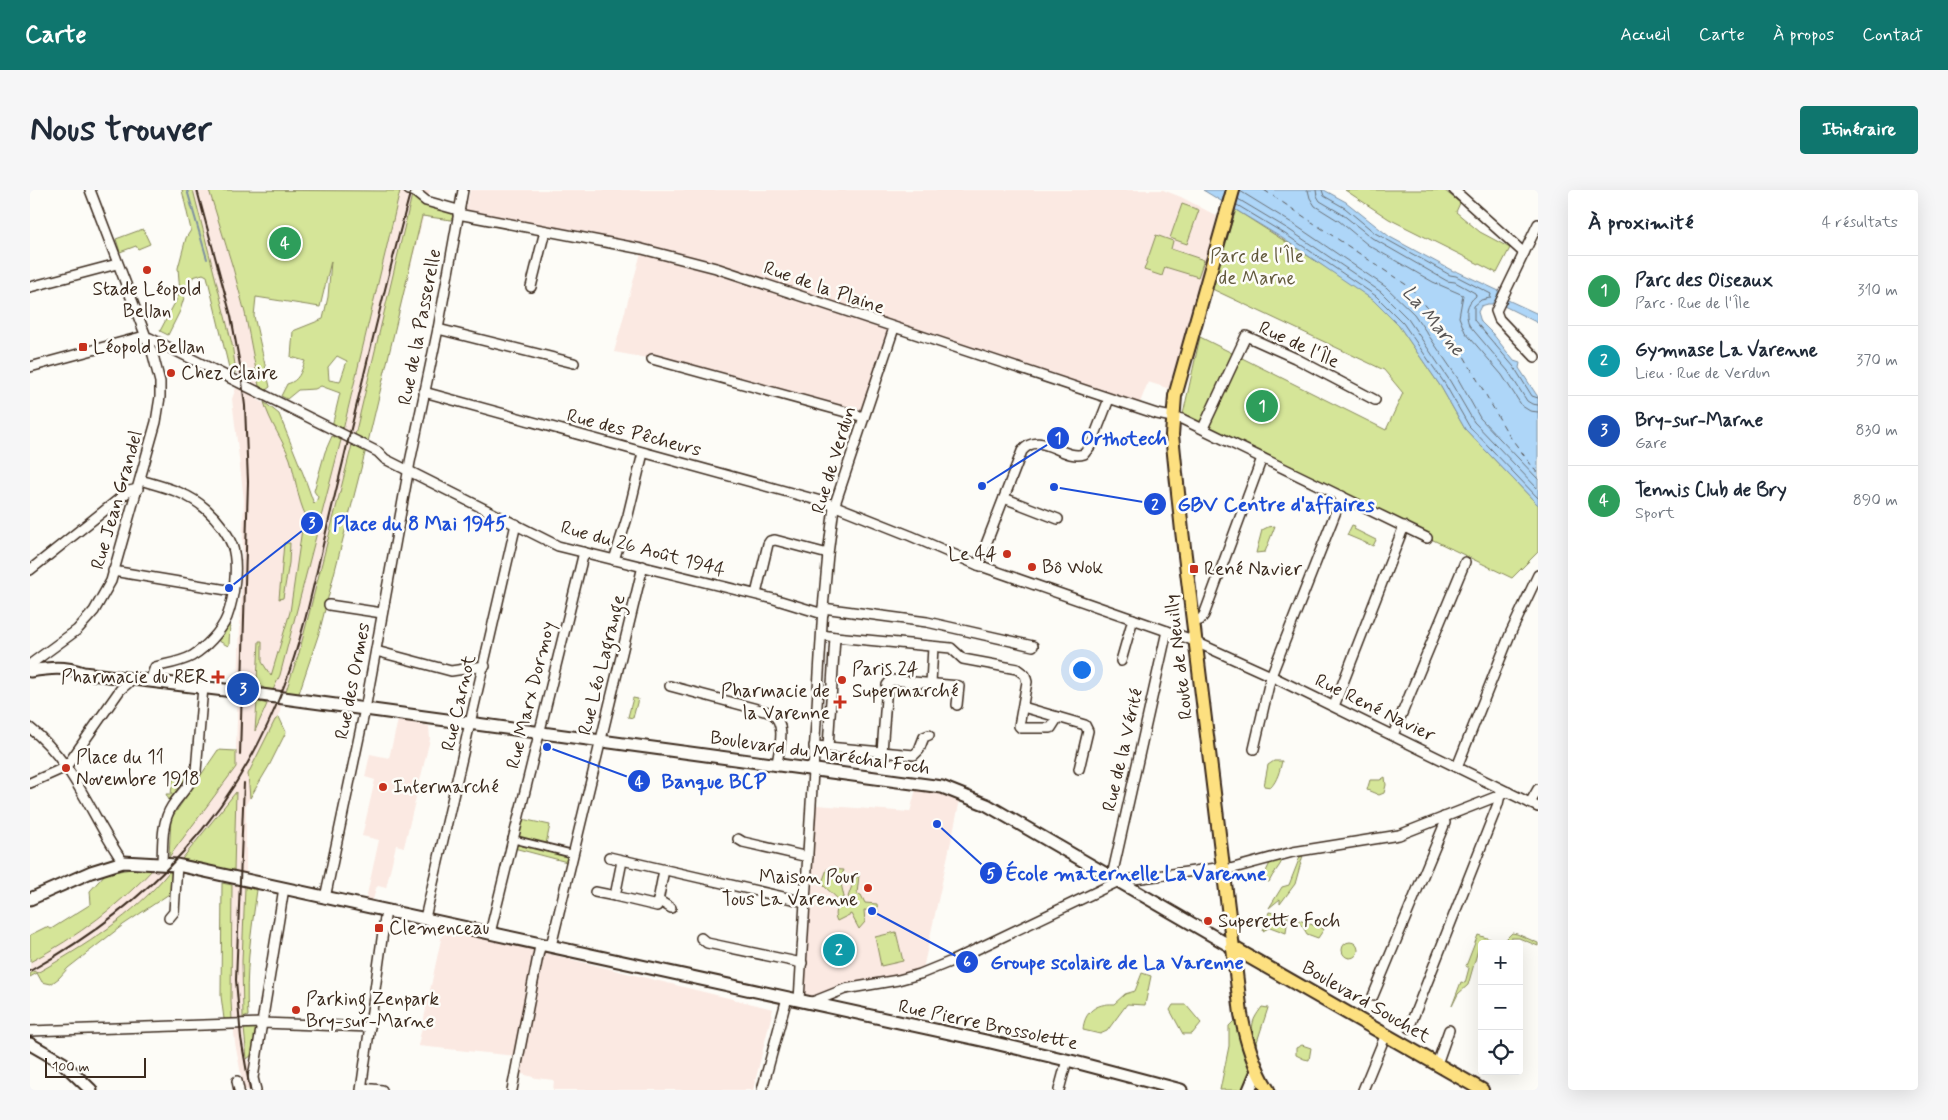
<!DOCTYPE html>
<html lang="fr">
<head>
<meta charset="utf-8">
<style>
  :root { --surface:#fff; --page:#f6f6f7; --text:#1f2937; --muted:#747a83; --line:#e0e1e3; --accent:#0f766e }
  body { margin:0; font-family:Mynerve,sans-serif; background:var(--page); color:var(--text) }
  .controls { position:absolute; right:15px; bottom:15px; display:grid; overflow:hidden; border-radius:5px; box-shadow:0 5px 20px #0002 }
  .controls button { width:45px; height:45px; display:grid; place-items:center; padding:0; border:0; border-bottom:1px solid var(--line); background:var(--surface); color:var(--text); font:25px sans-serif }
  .scale { position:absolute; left:15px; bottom:12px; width:101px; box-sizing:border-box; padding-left:5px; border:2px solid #3b2a1e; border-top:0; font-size:14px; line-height:18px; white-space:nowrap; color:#3b2a1e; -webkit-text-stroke:4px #fdfcf7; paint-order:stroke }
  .you { position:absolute; left:1051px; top:479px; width:18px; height:18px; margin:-12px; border:4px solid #fff; border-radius:50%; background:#1a73e8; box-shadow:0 0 0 8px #1a73e833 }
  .badge { display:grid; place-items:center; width:32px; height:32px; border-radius:50%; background:var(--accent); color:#fff; font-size:16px; font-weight:700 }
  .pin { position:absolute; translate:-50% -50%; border:2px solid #fff; box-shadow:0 1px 5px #0006 }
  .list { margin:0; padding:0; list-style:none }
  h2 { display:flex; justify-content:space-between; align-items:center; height:65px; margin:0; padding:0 20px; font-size:21px }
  h2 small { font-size:16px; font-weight:400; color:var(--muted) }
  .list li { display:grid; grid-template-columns:32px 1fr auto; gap:15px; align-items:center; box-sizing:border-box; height:70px; padding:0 20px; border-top:1px solid var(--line) }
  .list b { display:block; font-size:19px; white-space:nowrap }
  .list p { margin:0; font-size:16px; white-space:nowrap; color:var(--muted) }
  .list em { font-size:16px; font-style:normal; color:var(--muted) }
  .icon { flex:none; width:28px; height:28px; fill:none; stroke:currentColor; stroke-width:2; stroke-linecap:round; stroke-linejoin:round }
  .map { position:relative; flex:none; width:1508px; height:900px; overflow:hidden; border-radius:5px }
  header { display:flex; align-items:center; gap:30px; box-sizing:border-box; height:70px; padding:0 25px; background:var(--accent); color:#fff }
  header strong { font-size:24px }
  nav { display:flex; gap:28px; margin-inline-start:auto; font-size:18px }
  .intro { display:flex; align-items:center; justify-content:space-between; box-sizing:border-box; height:120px; padding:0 30px }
  h1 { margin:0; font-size:35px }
  .button { padding:12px 22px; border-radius:5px; background:var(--accent); color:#fff; font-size:18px; font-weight:700 }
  main { display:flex; gap:30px; padding:0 30px }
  aside { flex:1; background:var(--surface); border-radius:5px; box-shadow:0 5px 20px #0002 }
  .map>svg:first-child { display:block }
  .built { fill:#fbe9e2 }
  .green { fill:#d5e598; stroke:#88885b; fill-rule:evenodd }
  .water { fill:#aed6f8; stroke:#8091a1 }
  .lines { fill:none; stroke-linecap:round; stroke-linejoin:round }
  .shore { stroke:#696f75; stroke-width:1 }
  .stream { stroke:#8091a1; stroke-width:2 }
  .ferry { stroke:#585554; stroke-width:1; stroke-dasharray:6 5; stroke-linecap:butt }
  .secondary-tunnel { stroke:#d6d2cc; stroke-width:11; stroke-dasharray:11 5.5; stroke-linecap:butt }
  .pedestrian-casing { stroke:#3b2a1e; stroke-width:10 }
  .minor-casing { stroke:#3b2a1e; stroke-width:12 }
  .secondary-casing { stroke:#3b2a1e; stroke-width:15 }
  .primary-casing { stroke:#3b2a1e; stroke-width:16 }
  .pedestrian { stroke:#fdfcf7; stroke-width:6 }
  .minor { stroke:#fdfcf7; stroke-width:9 }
  .secondary { stroke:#fdfcf7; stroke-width:11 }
  .primary { stroke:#fde080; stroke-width:12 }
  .rail { stroke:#3b2a1e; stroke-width:2 }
  .poi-dot { fill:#c8321e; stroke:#fdfcf7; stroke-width:2 }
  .labels { text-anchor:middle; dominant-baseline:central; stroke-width:5; stroke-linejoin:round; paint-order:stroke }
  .park-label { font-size:19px; fill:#62593c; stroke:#fdfcf7 }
  .street-label { font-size:19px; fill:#3b2a1e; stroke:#fdfcf7 }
  .poi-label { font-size:19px; fill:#3b2a1e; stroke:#fdfcf7; text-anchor:start }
  .water-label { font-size:20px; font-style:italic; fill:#585554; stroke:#fdfcf7 }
  .leader { fill:none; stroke:#1d4ed8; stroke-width:2 }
  .callout-dot { fill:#1d4ed8; stroke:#fdfcf7; stroke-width:2 }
  .mark-label { font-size:15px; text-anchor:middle; font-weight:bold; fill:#fff }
  .callout-label { font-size:20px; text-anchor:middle; font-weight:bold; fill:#1d4ed8; stroke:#fdfcf7; stroke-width:5; stroke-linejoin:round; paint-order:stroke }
</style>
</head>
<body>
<header>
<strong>Carte</strong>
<nav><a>Accueil</a><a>Carte</a><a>À propos</a><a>Contact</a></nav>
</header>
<div class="intro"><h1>Nous trouver</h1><a class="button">Itinéraire</a></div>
<main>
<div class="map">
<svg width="1508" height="900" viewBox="0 0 1508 900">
  <rect width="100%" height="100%" fill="#fdfcf7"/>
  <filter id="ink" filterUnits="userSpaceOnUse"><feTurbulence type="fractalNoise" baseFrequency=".02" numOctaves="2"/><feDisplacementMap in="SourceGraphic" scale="10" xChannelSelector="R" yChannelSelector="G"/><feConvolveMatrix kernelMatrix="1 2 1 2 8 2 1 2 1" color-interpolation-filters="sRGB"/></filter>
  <g filter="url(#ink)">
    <g class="built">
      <path d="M163,0H179L203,78L215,123L229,196L206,182L202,154Z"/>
      <path d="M368,0H400L289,443L251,515L249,527L256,542L239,576L216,614V684L152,669L140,682L146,683L145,700L52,757L0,787V745L16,737L21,739L61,714L60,701L76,683L133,674L139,667L141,629L188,560L206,561L214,310L202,209L207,195L249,224L274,286L283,313L286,312L288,307L284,301L295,262L302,246L311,250L370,1Z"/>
      <path d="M440,0H1133L1151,7L1187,26L1175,75L1140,199L1118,192L1108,218L864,139L834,227L622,169L584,162L612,59L435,24Z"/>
      <path d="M368,530L399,536L400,549L374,657L366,655L356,698L348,696L346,698L343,710L336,709L349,650L332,646L345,590L335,587L340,564L359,568Z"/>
      <path d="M886,599L911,604L930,610L893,779L784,807L774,804L786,615L880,622Z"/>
      <path d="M202,695L215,697L212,812L215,856L224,900H214L205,853L201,811Z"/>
      <path d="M413,740L506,760L487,866L388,856Z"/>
      <path d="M511,762L743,819L723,900H523L524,890L506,888L489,883Z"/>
    </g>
    <g class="green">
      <path d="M152,0H163L202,154L206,182H200L177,86L173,84L163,87L156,101L150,121L138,145L130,141L150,103L148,78L156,48L161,40Z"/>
      <path d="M179,0L370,1L313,240L302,236L310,203L291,196L285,199L268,200L257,209L251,206L257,194C269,191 271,182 275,171L261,167L263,141L293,129L298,107L301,71L290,117L226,107L224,126L240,197L236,200L229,196L215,123L203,78ZM307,166L317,171L310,192L299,190L298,177Z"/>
      <path d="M1315,0H1414L1430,13L1426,22L1450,42L1480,58L1467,83L1359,29Z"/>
      <path d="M382,5L424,25L421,30L392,26L338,252L325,245Z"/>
      <path d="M1152,14L1169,20L1157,54L1140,48Z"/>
      <path d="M1206,20L1311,87L1343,110L1369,136L1411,197L1435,239L1508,315V362L1482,388L1152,229L1170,147L1356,240L1373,203L1354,180L1180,98Z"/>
      <path d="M113,39L120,54L108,59L106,56L90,62L86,49Z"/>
      <path d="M1126,45L1143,51L1141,59L1174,70L1168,87L1135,77L1132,86L1114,80Z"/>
      <path d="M234,212L249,224L274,286L284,314L286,312L288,307L284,301L295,262L302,246L311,250L250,485L243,500L238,501L231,496L227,491L229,451H232V472L241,486L260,422L272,339L276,326C267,308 266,288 260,269C253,250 240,233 234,212Z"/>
      <path d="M322,255L336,259L289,443L268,506L255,504L269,463Z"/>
      <path d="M1322,335L1325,336L1324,339L1346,350L1343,356L1317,345Z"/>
      <path d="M1245,336L1235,362L1226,363L1232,340L1238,337Z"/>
      <path d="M254,353H260L259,373L253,408L249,409Z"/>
      <path d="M200,431L199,455L198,456L187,450Z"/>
      <path d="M603,508L608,509L603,528L598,527Z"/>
      <path d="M227,511L237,514L225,541Z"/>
      <path d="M249,527L256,542L239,576L220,608L218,584L245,530Z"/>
      <path d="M188,560L206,561V577L139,667L141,629Z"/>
      <path d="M1244,571H1252C1250,580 1247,591 1241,597L1234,596L1238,575Z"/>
      <path d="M154,587L155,589L139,610L136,604H141L143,589H147V594H151L152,588Z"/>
      <path d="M1355,587L1356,595L1354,603L1349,605L1337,600L1340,590H1350Z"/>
      <path d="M206,602L204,681L152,669Z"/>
      <path d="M492,629L520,635L516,654L540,661L537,672L484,658Z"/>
      <path d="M1273,665L1265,694L1250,714V709L1239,718L1252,697L1259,695L1270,667Z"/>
      <path d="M1253,669C1249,678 1243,683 1239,692L1232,690L1240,673Z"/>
      <path d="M127,675C91,714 47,747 0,772V745L16,737L21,739L61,714L60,701L76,683Z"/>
      <path d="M797,679L814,680L810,689L814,707L809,710L794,696L793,690Z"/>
      <path d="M139,682L146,683L145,700L93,735L38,778L29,788L21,794L12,792L7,783L0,787V784L4,781L7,783C55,756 104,725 139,682Z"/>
      <path d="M829,685L827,704L831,705L835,713L847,714L848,722L834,720L835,732L829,739L821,724L807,731C803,723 806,718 811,712L822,710L818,707L824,690Z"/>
      <path d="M192,693L202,695L201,811L202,829H194L191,806Z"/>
      <path d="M215,697L227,700C221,743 215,783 218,826L213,828L212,771Z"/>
      <path d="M1239,722L1258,726L1256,743L1240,737L1233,741Z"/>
      <path d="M1269,730L1294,739L1288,748L1277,744L1273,737L1268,732Z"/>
      <path d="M866,742L873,771L851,776L845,747Z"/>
      <path d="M1482,743L1487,744L1508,753V756L1489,748H1481L1477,754L1450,753L1438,795L1428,804L1422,816L1431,792L1435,793L1439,778L1436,776L1448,745L1472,753Z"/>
      <circle cx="1320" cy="760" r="8"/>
      <path d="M1112,783L1121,786L1115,815L1097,814L1077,841L1070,844L1053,840C1054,822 1066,813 1084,814L1095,804L1105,801Z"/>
      <path d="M1143,815H1156L1171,833L1162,844H1153L1140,820Z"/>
      <path d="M1232,817L1238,818L1226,855C1221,836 1220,833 1232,817Z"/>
      <path d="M1204,831L1209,835L1222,878L1212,900H1190L1199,856V836Z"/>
      <path d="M214,838H226L222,865L217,869Z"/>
      <path d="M1272,855L1281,858L1279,870L1274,869L1266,865V858Z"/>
    </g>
    <path class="water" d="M1173,0H1294L1316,12L1360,47L1423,81H1426L1469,101L1467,105L1508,124V133L1464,111L1462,114H1458L1451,116L1448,122L1451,132L1463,144L1484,171L1490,173L1489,178L1508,207V315L1435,239L1411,197L1369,136L1343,110L1252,48Z"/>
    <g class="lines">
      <g class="shore">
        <path d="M1278,0L1280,8L1285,16L1309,31L1338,55L1403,92L1433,105L1429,127L1435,142L1472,185L1492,216L1500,221L1508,222"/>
        <path d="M1286,0L1287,6L1290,11L1312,24L1342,48L1417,91L1425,92L1445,103L1446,106C1436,114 1435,123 1439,135L1478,181L1497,211L1502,214L1508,215"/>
        <path d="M1292,0L1294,6L1315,18L1345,43L1420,85L1426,86L1461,104L1460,108L1451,110L1444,116V130L1484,177L1502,206L1508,208"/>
        <path d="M1210,1L1262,33L1356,97L1384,124L1427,187L1450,228L1508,289"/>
        <path d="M1208,9L1258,39L1351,102L1378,129L1420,191L1444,232L1508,299"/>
        <path d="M1207,15L1255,44L1346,106L1373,133L1415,194L1439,236L1508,308"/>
      </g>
      <path class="stream" d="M157,0L177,69"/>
      <path class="ferry" d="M1234,0L1381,98L1426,152L1478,244L1508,284"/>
      <path class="secondary-tunnel" d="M203,501L224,504"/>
      <g class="pedestrian-casing">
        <path id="pedestrian" d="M482,649L543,664"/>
      </g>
      <g class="minor-casing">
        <g id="minor">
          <path d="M379,0L385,2L396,11L428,20"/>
          <path d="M1424,0L1494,63"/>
          <path d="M428,24L612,59L686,78L1127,224L1152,229L1397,348"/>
          <path d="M0,97L87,74"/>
          <path d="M501,97L515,41"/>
          <path d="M408,139L544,173"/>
          <path d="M1505,167L1469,129L1466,121L1508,34"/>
          <path d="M622,169L834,227"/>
          <path d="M0,177L111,147L120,148L348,262L355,269L528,356L744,409L793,424"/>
          <path d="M394,202L798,313L881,346L948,375L1157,448L1241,486L1508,617"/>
          <path d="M1173,238L1216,146L1265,168L1345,210"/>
          <path d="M110,290C134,297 157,302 176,319C186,328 197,342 202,355C209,374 204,408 197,427C191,442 175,458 162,466C151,472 137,474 125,477L120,491"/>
          <path d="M974,308L1028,329"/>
          <path d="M584,370L598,325L613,263"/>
          <path d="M948,375L992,261C1010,239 1033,271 1054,264L1061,255L1079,209"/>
          <path d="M0,380L99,301L108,299"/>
          <path d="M83,381L203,401"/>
          <path d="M726,404L738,354L740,351L745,350L798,364"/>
          <path d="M299,415L352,423"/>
          <path d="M793,418L897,432L1003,456"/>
          <path d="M1164,432L1170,430L1174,425L1232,268"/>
          <path d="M805,447L921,458L933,469L987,479L995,485L997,492L989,536L991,538H1021L1028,527"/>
          <path d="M346,461L421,481L455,476"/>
          <path d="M1091,471L1103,429"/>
          <path d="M1,481L2,473L47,440L64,421L81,391L126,232L130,207V192L123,165L60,0"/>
          <path d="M901,493L903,457"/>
          <path d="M640,496L742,523C757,535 749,558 747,574"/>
          <path d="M1304,516L1374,336"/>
          <path d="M993,517L1055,535L1058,541L1049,579"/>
          <path d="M0,538C44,572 62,628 93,672"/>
          <path d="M1363,545L1435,372"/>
          <path d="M784,556L798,557L805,447L792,445"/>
          <path d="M798,557L884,565L889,560L894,547L899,545"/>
          <path d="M1224,559L1241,486L1312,306"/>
          <path d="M852,562L857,495L861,490L929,496L927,515"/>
          <path d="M1427,577L1481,442L1508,385"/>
          <path d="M0,593L36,577L90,500L98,493L99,489"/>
          <path d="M1500,613L1508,599"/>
          <path d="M708,649L713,652L778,667"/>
          <path d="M579,667L775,712"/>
          <path d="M592,671L585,706L627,716L634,680"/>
          <path d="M132,673C133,654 131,633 142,616C150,604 161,595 166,581L173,497"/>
          <path d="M1082,686L1137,441"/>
          <path d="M565,702L585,706"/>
          <path d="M295,708L336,514L380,272L408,139L433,0"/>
          <path d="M628,710L641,718"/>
          <path d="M139,728L144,722L147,675"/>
          <path d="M395,728L486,334"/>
          <path d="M460,743L554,362"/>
          <path d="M671,748L677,753L772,773"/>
          <path d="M521,756L613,376"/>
          <path d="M1343,806L1415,633L1414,627"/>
          <path d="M769,810L793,418L798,364L804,317L864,138"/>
          <path d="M780,813L815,799L868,790L890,784L922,771L1089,691L1187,678L1200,679L1263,662L1369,645L1478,602"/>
          <path d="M1379,838L1468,614L1470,605"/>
          <path d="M0,841L232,833L340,837"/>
          <path d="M1407,874L1419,840"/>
          <path d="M207,891L209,900"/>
          <path d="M332,898L352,900"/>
          <path d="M226,900L223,888L254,698"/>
          <path d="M331,900L356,720"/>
          <path d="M482,900L509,761L511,755"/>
          <path d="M732,900L757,808"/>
          <path d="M1029,900L1037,870"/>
          <path d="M1333,900L1356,844"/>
        </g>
      </g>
      <g class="secondary-casing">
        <g id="secondary">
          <path d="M0,481C19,478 35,476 53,483L203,501"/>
          <path d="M224,504L912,597L957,615L1202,757"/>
          <path d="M0,709L61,682L93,672L147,675L956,851L1045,872L1151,900"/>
          <path d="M0,854L33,873L61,900"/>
          <path d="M1219,900L1227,881"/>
        </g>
      </g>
      <g class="primary-casing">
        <g id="primary">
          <path d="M1203,0L1145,206L1142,245L1152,341L1211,824C1216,851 1223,876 1238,900"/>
          <path d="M1202,757L1452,900"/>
        </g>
      </g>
      <use href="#pedestrian" class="pedestrian"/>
      <use href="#minor" class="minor"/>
      <use href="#secondary" class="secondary"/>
      <use href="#primary" class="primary"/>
      <g class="rail">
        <path d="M167,0L201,126L210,175L215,216L218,292L210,565"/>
        <path d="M214,593L206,790L211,848L220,900"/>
        <path d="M0,781C119,714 205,625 254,496C276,439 287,377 302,317C328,211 352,105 381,0"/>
      </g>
    </g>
  </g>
  <g class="poi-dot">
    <circle cx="117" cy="80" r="5"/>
    <rect x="48" y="152" width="10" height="10" rx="2.5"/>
    <circle cx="141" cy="183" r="5"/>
    <circle cx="977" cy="364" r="5"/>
    <circle cx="1002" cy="377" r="5"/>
    <rect x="1159" y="374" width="10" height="10" rx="2.5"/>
    <path d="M185.5 479.5h5v5h5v5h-5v5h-5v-5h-5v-5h5z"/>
    <circle cx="812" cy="490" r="5"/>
    <path d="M807.5 504.5h5v5h5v5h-5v5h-5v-5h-5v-5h5z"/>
    <circle cx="36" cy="578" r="5"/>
    <circle cx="353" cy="597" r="5"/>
    <circle cx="838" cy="698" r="5"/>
    <circle cx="1178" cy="731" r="5"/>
    <rect x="344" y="733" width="10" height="10" rx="2.5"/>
    <circle cx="266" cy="820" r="5"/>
  </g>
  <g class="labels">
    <g class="park-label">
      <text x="1227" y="66">Parc de l'Île<tspan x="1227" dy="22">de Marne</tspan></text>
    </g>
    <g class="street-label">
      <text transform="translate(794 98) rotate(19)">Rue de la Plaine</text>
      <text transform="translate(390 137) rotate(-79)">Rue de la Passerelle</text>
      <text transform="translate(1269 155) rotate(25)">Rue de l'Île</text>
      <text transform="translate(604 243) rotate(15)">Rue des Pêcheurs</text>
      <text transform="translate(804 270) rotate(-73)">Rue de Verdun</text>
      <text transform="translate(87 310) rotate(-74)">Rue Jean Grandel</text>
      <text transform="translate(613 359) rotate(15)">Rue du 26 Août 1944</text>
      <text transform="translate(1149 467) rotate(-97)">Route de Neuilly</text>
      <text transform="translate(572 475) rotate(-76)">Rue Léo Lagrange</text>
      <text transform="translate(323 491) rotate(-79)">Rue des Ormes</text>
      <text transform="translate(501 505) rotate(-76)">Rue Marx Dormoy</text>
      <text transform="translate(429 513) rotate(-77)">Rue Carnot</text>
      <text transform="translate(1345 518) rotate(26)">Rue René Navier</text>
      <text transform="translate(1093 560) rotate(-77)">Rue de la Vérité</text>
      <text transform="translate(790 563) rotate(8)">Boulevard du Maréchal Foch</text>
      <text transform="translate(1336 812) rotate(30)">Boulevard Souchet</text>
      <text transform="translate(958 835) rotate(12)">Rue Pierre Brossolette</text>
    </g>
    <g class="poi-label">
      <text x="117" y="99" text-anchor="middle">Stade Léopold<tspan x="117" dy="22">Bellan</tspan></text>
      <text x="63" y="157">Léopold Bellan</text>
      <text x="151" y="183">Chez Claire</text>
      <text x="967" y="364" text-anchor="end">Le 44</text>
      <text x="1012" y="377">Bô Wok</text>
      <text x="1174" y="379">René Navier</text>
      <text x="822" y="479">Paris 24<tspan x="822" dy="22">Supermarché</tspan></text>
      <text x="178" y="487" text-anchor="end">Pharmacie du RER</text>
      <text x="800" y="501" text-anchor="end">Pharmacie de<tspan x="800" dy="22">la Varenne</tspan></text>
      <text x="46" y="567">Place du 11<tspan x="46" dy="22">Novembre 1918</tspan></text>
      <text x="363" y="597">Intermarché</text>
      <text x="828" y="687" text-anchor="end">Maison Pour<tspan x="828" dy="22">Tous La Varenne</tspan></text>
      <text x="1188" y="731">Superette Foch</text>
      <text x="359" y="738">Clemenceau</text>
      <text x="276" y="809">Parking Zenpark<tspan x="276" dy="22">Bry-sur-Marne</tspan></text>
    </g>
    <g class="water-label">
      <text transform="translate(1403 131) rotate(50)">La Marne</text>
    </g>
  </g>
  <path class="leader" d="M952 296L1028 248M1024 297L1125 314M199 398L282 333M517 557L609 591M907 634L961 683M842 721L937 772"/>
  <g class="callout-dot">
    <circle cx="952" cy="296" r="5"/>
    <circle cx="1024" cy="297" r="5"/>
    <circle cx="199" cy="398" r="5"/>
    <circle cx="517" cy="557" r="5"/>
    <circle cx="907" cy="634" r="5"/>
    <circle cx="842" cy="721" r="5"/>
    <circle cx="1028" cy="248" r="12"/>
    <circle cx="1125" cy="314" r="12"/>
    <circle cx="282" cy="333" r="12"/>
    <circle cx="609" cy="591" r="12"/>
    <circle cx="961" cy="683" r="12"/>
    <circle cx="937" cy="772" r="12"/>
  </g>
  <g class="mark-label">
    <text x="1028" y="253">1</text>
    <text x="1125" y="320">2</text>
    <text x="282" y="338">3</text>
    <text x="609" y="597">4</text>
    <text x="961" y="689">5</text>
    <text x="937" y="777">6</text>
  </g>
  <g class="callout-label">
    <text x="1094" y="255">Orthotech</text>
    <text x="1246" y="321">GBV Centre d'affaires</text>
    <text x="390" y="340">Place du 8 Mai 1945</text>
    <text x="684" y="598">Banque BCP</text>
    <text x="1106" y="690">École maternelle La Varenne</text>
    <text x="1087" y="779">Groupe scolaire de La Varenne</text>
  </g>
</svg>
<div class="controls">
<button>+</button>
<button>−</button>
<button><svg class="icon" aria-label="locate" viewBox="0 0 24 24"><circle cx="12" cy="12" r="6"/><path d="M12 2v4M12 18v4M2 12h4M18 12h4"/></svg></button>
</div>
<div class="scale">100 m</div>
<div class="you"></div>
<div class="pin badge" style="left:1232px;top:216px;background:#2e9e5b">1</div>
<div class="pin badge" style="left:809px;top:760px;background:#0f9aa8">2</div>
<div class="pin badge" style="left:213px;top:499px;background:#1a4fb4">3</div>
<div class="pin badge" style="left:255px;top:53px;background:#2e9e5b">4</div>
</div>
<aside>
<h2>À proximité<small>4 résultats</small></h2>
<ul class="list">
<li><span class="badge" style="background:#2e9e5b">1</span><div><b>Parc des Oiseaux</b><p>Parc · Rue de l'Île</p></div><em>310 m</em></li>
<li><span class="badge" style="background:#0f9aa8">2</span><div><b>Gymnase La Varenne</b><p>Lieu · Rue de Verdun</p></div><em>370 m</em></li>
<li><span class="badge" style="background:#1a4fb4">3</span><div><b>Bry-sur-Marne</b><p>Gare</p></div><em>830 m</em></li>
<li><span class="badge" style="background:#2e9e5b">4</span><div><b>Tennis Club de Bry</b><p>Sport</p></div><em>890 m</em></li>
</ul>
</aside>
</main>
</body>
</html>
